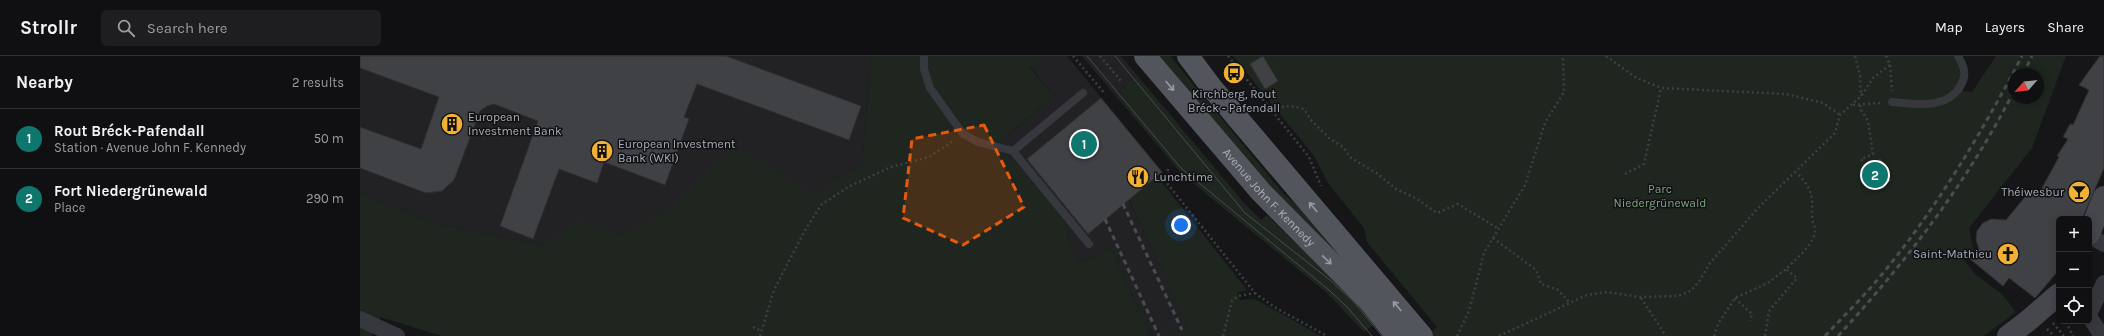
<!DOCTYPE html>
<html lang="en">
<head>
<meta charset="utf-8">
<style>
  :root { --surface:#101012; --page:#1e1e20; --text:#f1f3f6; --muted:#9c9d9f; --line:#303032; --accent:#0f766e }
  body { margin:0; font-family:Karla,sans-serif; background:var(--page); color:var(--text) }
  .controls { position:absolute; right:12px; bottom:12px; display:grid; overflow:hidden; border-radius:6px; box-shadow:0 2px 10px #0003 }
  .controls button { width:36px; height:36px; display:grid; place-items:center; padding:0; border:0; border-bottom:1px solid var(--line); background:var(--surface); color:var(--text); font:20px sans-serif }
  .compass { position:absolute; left:1648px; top:12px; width:36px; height:36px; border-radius:50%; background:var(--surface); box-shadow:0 2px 10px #0003; rotate:243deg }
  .you { position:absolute; left:821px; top:169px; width:14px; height:14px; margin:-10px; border:3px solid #fff; border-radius:50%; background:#1a73e8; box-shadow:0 0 0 6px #1a73e833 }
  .badge { display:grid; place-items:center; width:26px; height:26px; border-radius:50%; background:var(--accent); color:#fff; font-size:13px; font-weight:700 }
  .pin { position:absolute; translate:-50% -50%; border:2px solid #fff; box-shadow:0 1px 4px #0006 }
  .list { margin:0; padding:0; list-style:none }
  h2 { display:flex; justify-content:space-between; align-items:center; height:52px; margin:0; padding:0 16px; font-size:17px }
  h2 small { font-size:13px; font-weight:400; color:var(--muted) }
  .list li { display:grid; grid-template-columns:26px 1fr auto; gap:12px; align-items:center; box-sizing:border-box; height:60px; padding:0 16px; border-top:1px solid var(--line) }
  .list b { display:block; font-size:15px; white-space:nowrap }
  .list p { margin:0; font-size:13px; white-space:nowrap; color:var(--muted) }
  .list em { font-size:13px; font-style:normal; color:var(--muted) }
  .icon { flex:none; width:22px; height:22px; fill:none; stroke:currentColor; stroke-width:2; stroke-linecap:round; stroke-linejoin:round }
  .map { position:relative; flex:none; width:1744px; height:280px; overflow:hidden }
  header { display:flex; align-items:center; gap:24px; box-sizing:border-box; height:56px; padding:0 20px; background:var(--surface); border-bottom:1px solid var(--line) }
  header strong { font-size:19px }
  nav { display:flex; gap:22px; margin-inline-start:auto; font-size:14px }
  .search { width:280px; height:36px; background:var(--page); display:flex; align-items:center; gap:10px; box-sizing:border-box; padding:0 14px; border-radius:6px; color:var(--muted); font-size:15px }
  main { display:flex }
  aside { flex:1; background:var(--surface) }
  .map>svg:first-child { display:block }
  .built { fill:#222225 }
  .green { fill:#1e261f; fill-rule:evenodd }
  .building { fill:#404145; stroke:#303034 }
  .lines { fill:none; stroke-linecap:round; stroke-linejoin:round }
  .path { stroke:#3d3f44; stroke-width:2.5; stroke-dasharray:2 3; stroke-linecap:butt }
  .service { stroke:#37383d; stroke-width:8 }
  .minor { stroke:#37383d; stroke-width:16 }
  .secondary { stroke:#45474d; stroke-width:22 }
  .primary { stroke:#53555c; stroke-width:22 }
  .tram { stroke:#4a4c52; stroke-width:1 }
  .rail { stroke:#4a4c52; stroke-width:3; stroke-dasharray:5 4; stroke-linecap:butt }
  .oneway { stroke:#979ba6 }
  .marked { fill:#e8590c; fill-opacity:0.2; stroke:#e8590c; stroke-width:3; stroke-dasharray:8 5; stroke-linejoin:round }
  .labels { text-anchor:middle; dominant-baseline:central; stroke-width:3; stroke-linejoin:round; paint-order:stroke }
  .poi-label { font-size:12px; fill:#a8adb8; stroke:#111113; text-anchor:start }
  .park-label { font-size:12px; fill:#7fa381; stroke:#111113 }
  .street-label { font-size:12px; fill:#a8adb8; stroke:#111113 }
</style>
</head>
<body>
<header>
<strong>Strollr</strong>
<div class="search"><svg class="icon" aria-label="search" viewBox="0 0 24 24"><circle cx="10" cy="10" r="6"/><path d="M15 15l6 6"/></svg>Search here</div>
<nav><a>Map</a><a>Layers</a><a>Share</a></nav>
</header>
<main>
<aside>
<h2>Nearby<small>2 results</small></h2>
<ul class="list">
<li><span class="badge">1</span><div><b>Rout Bréck-Pafendall</b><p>Station · Avenue John F. Kennedy</p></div><em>50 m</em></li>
<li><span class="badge">2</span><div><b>Fort Niedergrünewald</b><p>Place</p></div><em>290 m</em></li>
</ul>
</aside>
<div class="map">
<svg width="1744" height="280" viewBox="0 0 1744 280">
  <rect width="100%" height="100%" fill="#161618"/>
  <g class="built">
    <path d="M0,0H513L510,11L502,110L474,125L423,204L185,190L67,166L0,136Z"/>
    <path d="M681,0H707L802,116L769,144L829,271L809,280H790L751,192L720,206L710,186L704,162L638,97L643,83L694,40L669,10Z"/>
    <path d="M722,0H761L777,19L755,39Z"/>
  </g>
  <g class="green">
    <path d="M513,0H681L669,11L694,40L643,83L638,96L654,102L704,162L710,186L720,206L751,192L790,280H82L20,261L12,280H0V136L67,166L185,190L220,164L261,180L312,153L376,91L456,142L474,125L502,110L510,11Z"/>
    <path d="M799,0H810L923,137L956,165L983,204L934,160Z"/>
    <path d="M873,0H1598L1603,8L1599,34L1612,36L1636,0H1706L1672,92L1609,172L1614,196L1603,203L1616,219L1642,238L1656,256L1624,280H1067L1077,271L1007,186L1004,172L968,127L954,100ZM1654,18H1678V42H1654Z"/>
    <path d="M777,19L885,148L901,164L907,159L1017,266L1004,276L968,238L821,117L755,39Z"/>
    <path d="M797,120L887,234L877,237L880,244L895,243L961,280H809L828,271L769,143Z"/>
  </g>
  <g class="building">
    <path d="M0,0H366L501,50L489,84L337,28L324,61L329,63L305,129L244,106L237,127L199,113L173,183L140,170L178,65L134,48L127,50L120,55L94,124L82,135L66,137L0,112V71L61,93L79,41L0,12Z"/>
    <path d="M903,0L918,25L905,33L890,8Z"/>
    <path d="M1740,0H1744V112L1722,163H1699V214L1675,242L1649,222L1643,230L1610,203L1619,193L1616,184L1617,175L1623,167L1631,163L1646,164L1670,135L1677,141L1699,101L1697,100L1708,83L1703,81L1710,68L1713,69L1729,34L1719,29Z"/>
    <path d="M741,42L802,116L728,178L667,103Z"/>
    <path d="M1521,103L1531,125L1509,134L1500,113Z"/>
  </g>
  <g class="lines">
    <g class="path">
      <path d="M713,0L745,38"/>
      <path d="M740,0L761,25"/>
      <path d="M868,0L949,101L961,130"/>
      <path d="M1246,0L1275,21L1301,32L1426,38L1463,47L1480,59"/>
      <path d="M1495,0L1500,20L1501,40"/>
      <path d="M1526,0L1530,9L1532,35"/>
      <path d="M1493,49L1520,47"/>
      <path d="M1500,49L1501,54L1508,65L1513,98L1501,103L1505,110"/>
      <path d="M913,56C923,48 933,50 944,53L951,64L969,82L983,91L991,102L1018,118L1036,133L1057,143L1077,157L1098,148L1139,173"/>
      <path d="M808,113L806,126L895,237L914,251L967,280"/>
      <path d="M1265,118L1284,108L1301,32"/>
      <path d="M1133,182L1176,214L1181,228L1198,234L1210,247"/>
      <path d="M1281,242L1306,280"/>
      <path d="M1375,242L1392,258L1390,265"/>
      <path d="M1703,265H1707"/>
      <path d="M1706,266L1713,280"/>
      <path d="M1693,267L1704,280"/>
      <path d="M393,271L401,275"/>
      <path d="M1687,273L1694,280"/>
      <path d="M400,280L414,234L444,176L461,149L488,131L531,111L569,101L593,85"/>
      <path d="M863,280L872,245L878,240L895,237"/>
      <path d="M1097,280L1109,255L1124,197L1165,129L1185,67L1204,36L1203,0"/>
      <path d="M1139,280L1227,239L1247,236L1280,241L1318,240L1331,235L1340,224L1350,207L1398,152L1475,77L1480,59L1501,40L1513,22L1530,9"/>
      <path d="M1354,280L1358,268L1375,242L1408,227L1426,213"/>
      <path d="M1405,280L1409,255L1437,222L1426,213C1435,204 1456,187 1455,173C1455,169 1452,166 1452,161C1453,138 1452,133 1436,116"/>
    </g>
    <g class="service">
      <path d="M564,0V13L570,32L603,78L618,86L653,95"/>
      <path d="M723,37L653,95L729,188"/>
      <path d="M1532,46C1556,48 1588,54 1601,29C1607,19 1604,10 1598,0"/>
    </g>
    <g class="minor">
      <path d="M1729,180L1744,188"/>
      <path d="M1729,258L1744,227"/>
      <path d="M1729,260L1742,280"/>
      <path d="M0,263L37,280"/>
    </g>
    <g class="secondary">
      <path d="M1729,178L1744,141"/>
      <path d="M1648,280L1669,264L1699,238"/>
    </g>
    <g class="primary">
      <path id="s1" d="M785,0L901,136L1009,245L1037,280"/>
      <path d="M828,0L852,32L1062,280"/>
    </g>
    <g class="tram">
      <path d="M727,0L821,112L970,235L987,251L1012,280"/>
      <path d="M755,0L885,157L970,224L994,246L1022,280"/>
    </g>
    <g class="rail">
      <path d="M1663,18L1672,0"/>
      <path d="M763,148L822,274"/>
      <path d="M745,163L799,280"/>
      <path d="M1465,280C1481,263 1498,246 1513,229C1572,160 1620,80 1662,0"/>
      <path d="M1478,280C1547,205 1608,125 1654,35"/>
    </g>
  </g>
  <defs><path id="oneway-shaft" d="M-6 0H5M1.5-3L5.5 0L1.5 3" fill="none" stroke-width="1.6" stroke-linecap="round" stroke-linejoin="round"/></defs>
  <g class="oneway">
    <use href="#oneway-shaft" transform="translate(810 30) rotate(50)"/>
    <use href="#oneway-shaft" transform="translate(953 151) rotate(-130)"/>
    <use href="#oneway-shaft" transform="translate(967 204) rotate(44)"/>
    <use href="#oneway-shaft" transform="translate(1037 250) rotate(-130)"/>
  </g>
  <path class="marked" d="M624,69L664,151L603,189L543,162L552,83Z"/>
  <defs>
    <g id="bus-disc" transform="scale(1.15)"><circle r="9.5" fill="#f2b134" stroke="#111113"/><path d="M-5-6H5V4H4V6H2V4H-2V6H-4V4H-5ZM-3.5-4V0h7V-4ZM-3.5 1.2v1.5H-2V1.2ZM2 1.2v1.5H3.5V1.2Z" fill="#111"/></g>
    <g id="building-disc" transform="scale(1.15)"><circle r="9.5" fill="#f2b134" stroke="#111113"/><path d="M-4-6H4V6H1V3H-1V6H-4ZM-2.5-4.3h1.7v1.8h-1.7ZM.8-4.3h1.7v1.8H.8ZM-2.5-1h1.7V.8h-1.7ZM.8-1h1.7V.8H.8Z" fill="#111"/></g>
    <g id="restaurant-disc" transform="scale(1.15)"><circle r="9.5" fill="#f2b134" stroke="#111113"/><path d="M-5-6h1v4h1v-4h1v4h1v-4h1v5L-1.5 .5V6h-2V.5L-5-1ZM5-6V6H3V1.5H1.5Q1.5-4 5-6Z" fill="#111"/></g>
    <g id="bar-disc" transform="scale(1.15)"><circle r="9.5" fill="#f2b134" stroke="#111113"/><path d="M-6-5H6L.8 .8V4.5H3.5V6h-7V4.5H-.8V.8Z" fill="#111"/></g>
    <g id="church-disc" transform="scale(1.15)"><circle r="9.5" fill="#f2b134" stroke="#111113"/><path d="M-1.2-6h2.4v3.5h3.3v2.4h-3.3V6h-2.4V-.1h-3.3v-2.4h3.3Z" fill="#111"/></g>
  </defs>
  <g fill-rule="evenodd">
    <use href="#bus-disc" x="874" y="17"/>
    <use href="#building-disc" x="92" y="68"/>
    <use href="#building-disc" x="242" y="95"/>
    <use href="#restaurant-disc" x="778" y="121"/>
    <use href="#bar-disc" x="1719" y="136"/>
    <use href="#church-disc" x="1648" y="198"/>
  </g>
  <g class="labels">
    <g class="poi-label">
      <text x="874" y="38" text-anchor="middle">Kirchberg, Rout<tspan x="874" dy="14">Bréck - Pafendall</tspan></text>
      <text x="108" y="61">European<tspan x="108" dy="14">Investment Bank</tspan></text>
      <text x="258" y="88">European Investment<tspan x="258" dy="14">Bank (WKI)</tspan></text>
      <text x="794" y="121">Lunchtime</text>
      <text x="1704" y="136" text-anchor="end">Théiwesbur</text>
      <text x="1632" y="198" text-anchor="end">Saint-Mathieu</text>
    </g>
    <g class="park-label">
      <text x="1300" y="133">Parc<tspan x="1300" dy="14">Niedergrünewald</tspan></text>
    </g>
    <g class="street-label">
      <text stroke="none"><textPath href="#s1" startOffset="188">Avenue John F. Kennedy</textPath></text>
    </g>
  </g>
</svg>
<div class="controls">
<button>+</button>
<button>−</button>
<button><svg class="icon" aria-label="locate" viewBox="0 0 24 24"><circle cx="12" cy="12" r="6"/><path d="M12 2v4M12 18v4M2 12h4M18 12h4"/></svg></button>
</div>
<svg class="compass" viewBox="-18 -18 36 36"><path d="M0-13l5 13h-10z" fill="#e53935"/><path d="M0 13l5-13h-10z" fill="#9c9d9f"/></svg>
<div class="you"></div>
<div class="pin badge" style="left:724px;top:88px">1</div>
<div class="pin badge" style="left:1515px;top:119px">2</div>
</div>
</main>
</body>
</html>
